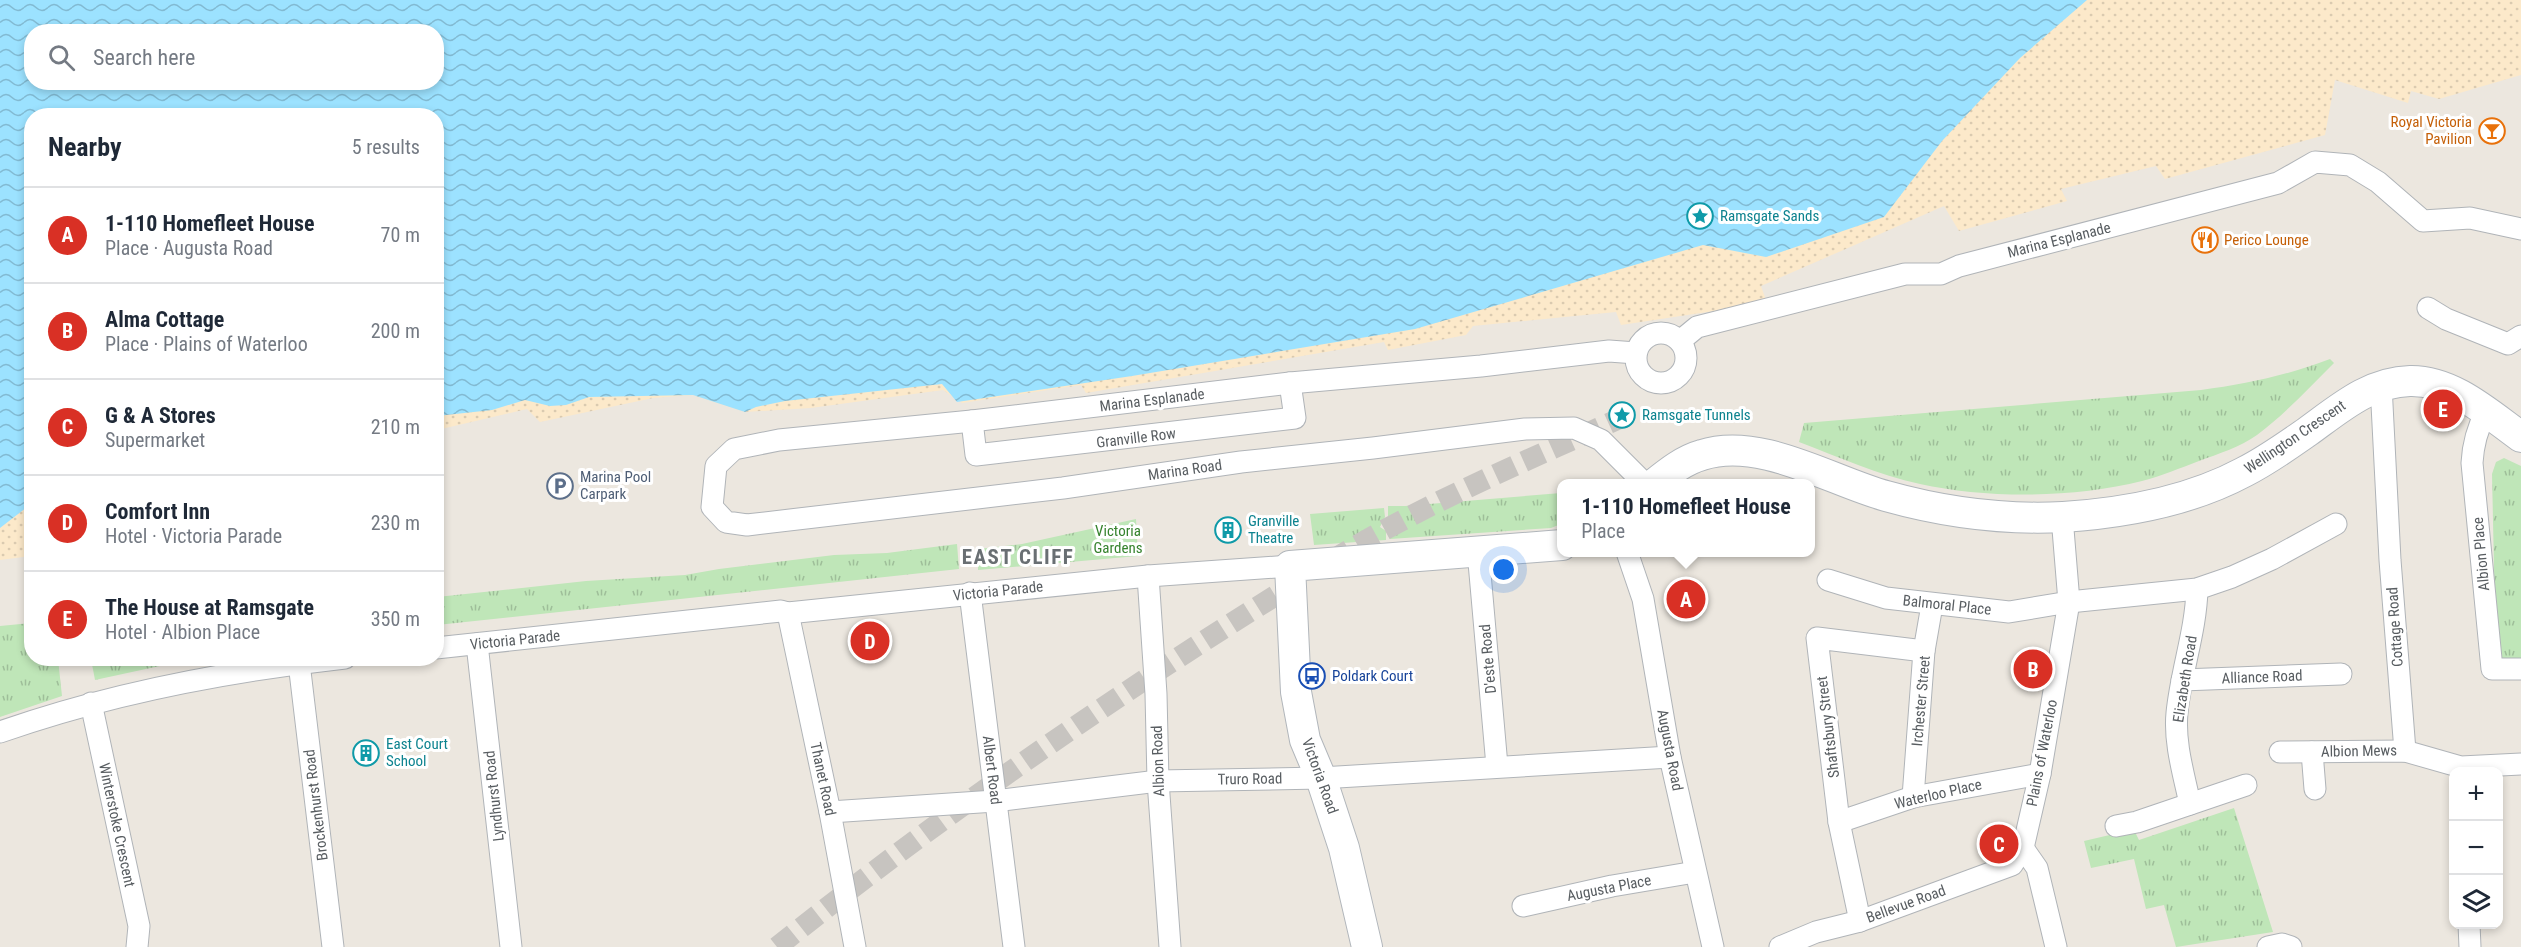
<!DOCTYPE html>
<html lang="en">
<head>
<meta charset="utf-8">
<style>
  :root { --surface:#fff; --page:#f6f6f7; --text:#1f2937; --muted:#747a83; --line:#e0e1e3; --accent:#d93025 }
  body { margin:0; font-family:"Roboto Condensed",sans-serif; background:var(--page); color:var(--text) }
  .controls { position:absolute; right:18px; bottom:18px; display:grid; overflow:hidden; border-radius:12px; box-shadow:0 3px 9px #0003 }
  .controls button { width:54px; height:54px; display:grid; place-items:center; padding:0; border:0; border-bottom:2px solid var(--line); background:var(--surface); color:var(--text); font:30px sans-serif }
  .you { position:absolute; left:1504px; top:570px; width:21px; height:21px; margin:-15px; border:4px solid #fff; border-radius:50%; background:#1a73e8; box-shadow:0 0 0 9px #1a73e833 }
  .badge { display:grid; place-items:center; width:39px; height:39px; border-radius:50%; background:var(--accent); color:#fff; font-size:20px; font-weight:700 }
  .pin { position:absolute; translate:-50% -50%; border:3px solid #fff; box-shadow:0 2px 6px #0006 }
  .popup { position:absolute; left:1557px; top:479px; width:258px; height:78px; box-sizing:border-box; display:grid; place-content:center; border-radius:12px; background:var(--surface); filter:drop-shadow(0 2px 4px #0005); font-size:20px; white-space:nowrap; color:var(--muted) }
  .popup b { font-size:22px; color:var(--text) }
  .popup::after { content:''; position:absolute; left:50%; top:100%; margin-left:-12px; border:12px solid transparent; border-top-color:var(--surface) }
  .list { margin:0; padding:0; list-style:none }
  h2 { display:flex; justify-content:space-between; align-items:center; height:78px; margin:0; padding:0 24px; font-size:26px }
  h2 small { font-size:20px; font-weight:400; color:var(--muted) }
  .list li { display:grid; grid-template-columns:39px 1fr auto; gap:18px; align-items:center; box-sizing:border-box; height:96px; padding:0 24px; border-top:2px solid var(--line) }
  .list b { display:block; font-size:22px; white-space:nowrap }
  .list p { margin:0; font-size:20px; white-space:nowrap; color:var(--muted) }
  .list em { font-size:20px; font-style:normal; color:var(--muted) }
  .icon { flex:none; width:33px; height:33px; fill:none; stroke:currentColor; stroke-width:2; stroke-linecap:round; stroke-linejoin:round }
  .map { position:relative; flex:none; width:2521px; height:947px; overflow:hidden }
  .search { position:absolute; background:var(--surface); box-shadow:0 3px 9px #0003; left:24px; top:24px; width:420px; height:66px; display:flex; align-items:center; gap:15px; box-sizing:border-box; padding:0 21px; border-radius:24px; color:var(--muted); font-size:22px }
  .panel { position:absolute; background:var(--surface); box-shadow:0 3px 9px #0003; left:24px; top:108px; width:420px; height:558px; border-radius:24px }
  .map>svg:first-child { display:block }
  .sand { fill:url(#sand-dots) }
  .park { fill:url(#park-tufts) }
  .water { fill:url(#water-waves); fill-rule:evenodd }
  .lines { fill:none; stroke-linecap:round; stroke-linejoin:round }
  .street-tunnel { stroke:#c7c4c0; stroke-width:21; stroke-dasharray:21 10; stroke-linecap:butt }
  .street-casing { stroke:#b0b4b8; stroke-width:23 }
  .secondary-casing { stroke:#b1b6bb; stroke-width:32 }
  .street { stroke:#fff; stroke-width:21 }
  .secondary { stroke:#fff; stroke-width:30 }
  .labels { text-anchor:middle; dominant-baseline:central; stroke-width:6; stroke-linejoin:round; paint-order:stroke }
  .food-label { font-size:15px; fill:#c56008; stroke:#fff; text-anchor:end }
  .culture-label { font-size:15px; fill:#0d838f; stroke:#fff; text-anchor:start }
  .street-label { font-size:15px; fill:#585d61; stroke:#fff }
  .service-label { font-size:15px; fill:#4e5e75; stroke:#fff; text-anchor:start }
  .park-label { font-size:15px; fill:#36832e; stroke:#fff }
  .transit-label { font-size:15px; fill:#164399; stroke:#fff; text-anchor:start }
  .district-label { font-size:21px; font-weight:bold; letter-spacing:1.5px; fill:#696f73; stroke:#fff }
</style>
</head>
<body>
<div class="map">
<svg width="2521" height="947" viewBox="0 0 2521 947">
  <defs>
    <pattern id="sand-dots" width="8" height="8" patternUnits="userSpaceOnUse" patternTransform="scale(1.5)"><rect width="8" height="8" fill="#fce9ca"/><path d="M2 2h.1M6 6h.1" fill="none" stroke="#dacab0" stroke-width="1.8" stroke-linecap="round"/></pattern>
    <pattern id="park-tufts" width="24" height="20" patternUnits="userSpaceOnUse" patternTransform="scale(1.5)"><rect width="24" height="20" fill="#bfe6b8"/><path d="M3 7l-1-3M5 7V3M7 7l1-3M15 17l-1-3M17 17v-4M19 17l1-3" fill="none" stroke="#9ebe99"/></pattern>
    <pattern id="water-waves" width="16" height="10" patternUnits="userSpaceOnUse" patternTransform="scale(1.5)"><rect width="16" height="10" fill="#9ce2ff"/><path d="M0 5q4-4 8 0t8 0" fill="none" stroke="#82bad2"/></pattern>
  </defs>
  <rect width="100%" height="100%" fill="#ece7df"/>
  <g class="sand">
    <path d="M2079,0H2521V75L2439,99L2411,91L2408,103L2335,80L2325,135L2165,179L2156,166L2061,189L2067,201L1959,231L1944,206L1761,286L1767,303L1621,325L1616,312L1473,326L1466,335L1388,350L1384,342L1086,393L1081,385L962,403L943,390L811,408L745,412L693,395L653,398L540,422L527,409L437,430L436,360Z"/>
    <path d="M31,289V556L0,560V299Z"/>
  </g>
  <g class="park">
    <path d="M2330,359L2334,363C2309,388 2285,414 2257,435C2240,447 2218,454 2199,461C2180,468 2162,476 2142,481C2075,498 1988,499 1920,484C1878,475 1839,457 1799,442L1804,423L2201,390C2247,384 2288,375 2330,359Z"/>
    <path d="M2504,458L2521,466V660L2496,661L2492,474L2496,462Z"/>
    <path d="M1561,493V524L1551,528L1390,539L1389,530L1394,523L1388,516V506H1405Z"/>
    <path d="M1384,508L1385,517L1380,527L1386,531V540L1314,545L1310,514Z"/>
    <path d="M1136,519L1138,556L978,570V549L1022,544Z"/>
    <path d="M957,544L959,569L437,625V597L586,581L685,575L719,569L834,555L887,553Z"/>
    <path d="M31,623L32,658L58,659L62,696L0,717V626Z"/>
    <path d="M91,659V658L192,659L95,680Z"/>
    <path d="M2234,808L2273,932L2176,947L2164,905L2146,909L2134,859L2091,868L2084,841L2131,830L2136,834L2139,840Z"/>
  </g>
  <path class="water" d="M0,0H2087L2020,58L1942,141L1884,217L1766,257L1703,245L1415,329L1132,376L957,402L942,384L785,401L756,407L745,412L693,395L589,397L566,405L550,406L525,400L492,410L437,416L436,116H32L31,504L0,528ZM32,32H436V82H32Z"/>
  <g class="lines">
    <g class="street-tunnel">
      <path d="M1331,561C1423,504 1524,462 1623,417"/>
      <path d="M777,947C943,814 1118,693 1299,581"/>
    </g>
    <g class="street-casing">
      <g id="street">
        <path d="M2428,308L2446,319L2508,344L2521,336"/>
        <circle cx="1661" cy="358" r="25"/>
        <path d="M1680,341L1697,327L1905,274H1941L1959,266L2278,183L2315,162L2350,165L2378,182L2423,221L2470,218L2521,229"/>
        <path d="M1636,353L1609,351L1481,366L1290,383L972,421L779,440L734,449L716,466L712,507L726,522L747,525L1063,488L1241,462L1373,448L1525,429L1574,428L1601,440L1645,484"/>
        <path d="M2381,385L2390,560L2405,751"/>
        <path d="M2486,412C2477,429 2473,444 2472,463L2492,669H2521"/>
        <path d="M972,421L976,455L1295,418L1290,383"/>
        <path d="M1478,551L1497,766"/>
        <path d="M1627,552L1643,599L1670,757L1713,947"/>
        <path d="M1148,576L1156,694L1158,781L1170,947"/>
        <path d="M1828,580L1886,598L2009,612L2069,602L2197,589L2232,577L2272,559L2336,524"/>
        <path d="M970,593L1014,947"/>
        <path d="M788,613L830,812L855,947"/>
        <path d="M477,644L511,947"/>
        <path d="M436,648L781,611L788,613L1148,576L1290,566"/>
        <path d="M299,663L333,947"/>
        <path d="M2182,680L2341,674"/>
        <path d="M91,703L139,926L137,947"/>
        <path d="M0,732C111,693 227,671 345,658"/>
        <path d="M2280,752L2405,751L2461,767L2521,764"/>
        <path d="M2312,752L2315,789"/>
        <path d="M1913,797L1924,651L1932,605"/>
        <path d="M2190,804C2184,775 2174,743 2177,713C2181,671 2196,631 2197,589"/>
        <path d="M830,812L995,801L1158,781L1321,778L1670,757"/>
        <path d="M1839,822L1913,797L2040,774"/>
        <path d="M2116,826L2137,822L2246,785"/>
        <path d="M2023,848L2037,868L2056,947"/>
        <path d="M1523,906L1612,886L1695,872"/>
        <path d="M1860,921L1839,822L1817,638L1924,651"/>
        <path d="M2469,924L2470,947"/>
        <path d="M1780,947L1816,932L1860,921L2012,865L2023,848L2040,774L2069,602L2062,517"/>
        <path d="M2268,947L2282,944L2291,947"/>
      </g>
    </g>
    <g class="secondary-casing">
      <g id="secondary">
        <path d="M1654,484C1669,472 1684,460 1702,455C1760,436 1831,481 1886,496C1943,512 2004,520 2063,517C2124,513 2190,501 2244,472C2266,461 2287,446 2307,432C2339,409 2369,382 2410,381C2452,380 2489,414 2521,437"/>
        <path d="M1367,947L1344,848L1321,778L1305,740L1296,692L1290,566L1562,545"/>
      </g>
    </g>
    <use href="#street" class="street"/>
    <use href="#secondary" class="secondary"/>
  </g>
  <defs>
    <g id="bar-ring" transform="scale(1.35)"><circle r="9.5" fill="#fff" stroke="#e8710a" stroke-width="1.5"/><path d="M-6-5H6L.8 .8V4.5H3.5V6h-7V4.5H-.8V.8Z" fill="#e8710a"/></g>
    <g id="sight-ring" transform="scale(1.35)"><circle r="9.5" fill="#fff" stroke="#0f9aa8" stroke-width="1.5"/><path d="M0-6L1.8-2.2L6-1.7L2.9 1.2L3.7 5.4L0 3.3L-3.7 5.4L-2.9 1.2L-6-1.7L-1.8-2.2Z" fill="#0f9aa8"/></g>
    <g id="restaurant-ring" transform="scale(1.35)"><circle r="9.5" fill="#fff" stroke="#e8710a" stroke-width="1.5"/><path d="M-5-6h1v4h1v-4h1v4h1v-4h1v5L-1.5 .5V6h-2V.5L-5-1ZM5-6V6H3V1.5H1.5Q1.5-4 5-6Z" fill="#e8710a"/></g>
    <g id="parking-ring" transform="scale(1.35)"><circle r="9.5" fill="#fff" stroke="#5c6f8a" stroke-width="1.5"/><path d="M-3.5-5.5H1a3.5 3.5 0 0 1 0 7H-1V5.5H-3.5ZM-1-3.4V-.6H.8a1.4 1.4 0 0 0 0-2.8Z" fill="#5c6f8a"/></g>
    <g id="building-ring" transform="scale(1.35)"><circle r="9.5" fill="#fff" stroke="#0f9aa8" stroke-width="1.5"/><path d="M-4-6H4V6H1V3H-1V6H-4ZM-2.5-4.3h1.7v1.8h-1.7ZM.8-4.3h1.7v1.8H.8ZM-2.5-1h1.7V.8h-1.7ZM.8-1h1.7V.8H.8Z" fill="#0f9aa8"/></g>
    <g id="bus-ring" transform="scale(1.35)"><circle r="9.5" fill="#fff" stroke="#1a4fb4" stroke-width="1.5"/><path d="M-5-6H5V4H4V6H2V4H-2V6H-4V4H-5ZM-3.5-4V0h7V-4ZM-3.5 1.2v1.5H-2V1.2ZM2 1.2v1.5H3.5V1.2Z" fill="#1a4fb4"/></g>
  </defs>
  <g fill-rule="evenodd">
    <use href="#bar-ring" x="2492" y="131"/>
    <use href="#sight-ring" x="1700" y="216"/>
    <use href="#restaurant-ring" x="2205" y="240"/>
    <use href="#sight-ring" x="1622" y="415"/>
    <use href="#parking-ring" x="560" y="486"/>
    <use href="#building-ring" x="1228" y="530"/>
    <use href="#bus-ring" x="1312" y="676"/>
    <use href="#building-ring" x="366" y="753"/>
  </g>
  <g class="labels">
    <g class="food-label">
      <text x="2472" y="122">Royal Victoria<tspan x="2472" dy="17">Pavilion</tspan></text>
      <text x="2224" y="240" text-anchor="start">Perico Lounge</text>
    </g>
    <g class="culture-label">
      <text x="1720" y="216">Ramsgate Sands</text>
      <text x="1642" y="415">Ramsgate Tunnels</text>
      <text x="1248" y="521">Granville<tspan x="1248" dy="17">Theatre</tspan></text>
      <text x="386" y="744">East Court<tspan x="386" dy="17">School</tspan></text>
    </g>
    <g class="street-label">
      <text transform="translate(2059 240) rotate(-14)">Marina Esplanade</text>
      <text transform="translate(1152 400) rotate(-7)">Marina Esplanade</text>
      <text transform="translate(2295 437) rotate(-34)">Wellington Crescent</text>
      <text transform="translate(1136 438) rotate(-7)">Granville Row</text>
      <text transform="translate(1185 470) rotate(-8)">Marina Road</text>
      <text transform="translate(2481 554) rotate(-95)">Albion Place</text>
      <text transform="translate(998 591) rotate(-6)">Victoria Parade</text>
      <text transform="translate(1947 605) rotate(6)">Balmoral Place</text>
      <text transform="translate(2395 627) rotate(-94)">Cottage Road</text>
      <text transform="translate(515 640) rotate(-6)">Victoria Parade</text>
      <text transform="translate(1488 659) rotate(-95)">D'este Road</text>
      <text transform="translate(2262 677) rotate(-2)">Alliance Road</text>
      <text transform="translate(2185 679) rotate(-81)">Elizabeth Road</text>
      <text transform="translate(1921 701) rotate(-85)">Irchester Street</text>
      <text transform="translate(1828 727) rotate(-97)">Shaftsbury Street</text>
      <text transform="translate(1670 750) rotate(79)">Augusta Road</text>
      <text transform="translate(2359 751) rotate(-1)">Albion Mews</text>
      <text transform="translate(2042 753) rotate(-79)">Plains of Waterloo</text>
      <text transform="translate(1158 761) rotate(-92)">Albion Road</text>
      <text transform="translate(992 770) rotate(83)">Albert Road</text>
      <text transform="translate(1320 776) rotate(70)">Victoria Road</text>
      <text transform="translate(823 779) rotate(78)">Thanet Road</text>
      <text transform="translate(1250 779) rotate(-1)">Truro Road</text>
      <text transform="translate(1938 794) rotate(-13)">Waterloo Place</text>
      <text transform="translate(494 796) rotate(-96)">Lyndhurst Road</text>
      <text transform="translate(316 805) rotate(-97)">Brockenhurst Road</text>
      <text transform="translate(117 825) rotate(78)">Winterstoke Crescent</text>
      <text transform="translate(1609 888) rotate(-11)">Augusta Place</text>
      <text transform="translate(1906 904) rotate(-20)">Bellevue Road</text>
    </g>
    <g class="service-label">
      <text x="580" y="477">Marina Pool<tspan x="580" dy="17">Carpark</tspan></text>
    </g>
    <g class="park-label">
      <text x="1118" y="531">Victoria<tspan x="1118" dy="17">Gardens</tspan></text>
    </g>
    <g class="transit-label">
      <text x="1332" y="676">Poldark Court</text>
    </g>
    <g class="district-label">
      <text x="1018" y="557">EAST CLIFF</text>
    </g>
  </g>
</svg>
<div class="controls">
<button>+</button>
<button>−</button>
<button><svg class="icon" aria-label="layers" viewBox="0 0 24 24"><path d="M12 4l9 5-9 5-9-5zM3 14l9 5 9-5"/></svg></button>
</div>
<div class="you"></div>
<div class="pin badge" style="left:1686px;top:599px">A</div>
<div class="popup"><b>1-110 Homefleet House</b>Place</div>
<div class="pin badge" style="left:2033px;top:669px">B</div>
<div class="pin badge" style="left:1999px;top:844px">C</div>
<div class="pin badge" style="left:870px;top:641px">D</div>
<div class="pin badge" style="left:2443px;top:409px">E</div>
<div class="search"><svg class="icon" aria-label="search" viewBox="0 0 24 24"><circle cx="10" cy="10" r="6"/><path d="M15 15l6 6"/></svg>Search here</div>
<section class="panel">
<h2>Nearby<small>5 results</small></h2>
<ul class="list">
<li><span class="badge">A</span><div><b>1-110 Homefleet House</b><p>Place · Augusta Road</p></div><em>70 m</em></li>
<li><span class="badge">B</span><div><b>Alma Cottage</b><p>Place · Plains of Waterloo</p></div><em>200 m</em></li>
<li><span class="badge">C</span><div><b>G &amp; A Stores</b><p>Supermarket</p></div><em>210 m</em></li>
<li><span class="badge">D</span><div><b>Comfort Inn</b><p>Hotel · Victoria Parade</p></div><em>230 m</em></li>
<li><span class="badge">E</span><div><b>The House at Ramsgate</b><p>Hotel · Albion Place</p></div><em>350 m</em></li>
</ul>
</section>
</div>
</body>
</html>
